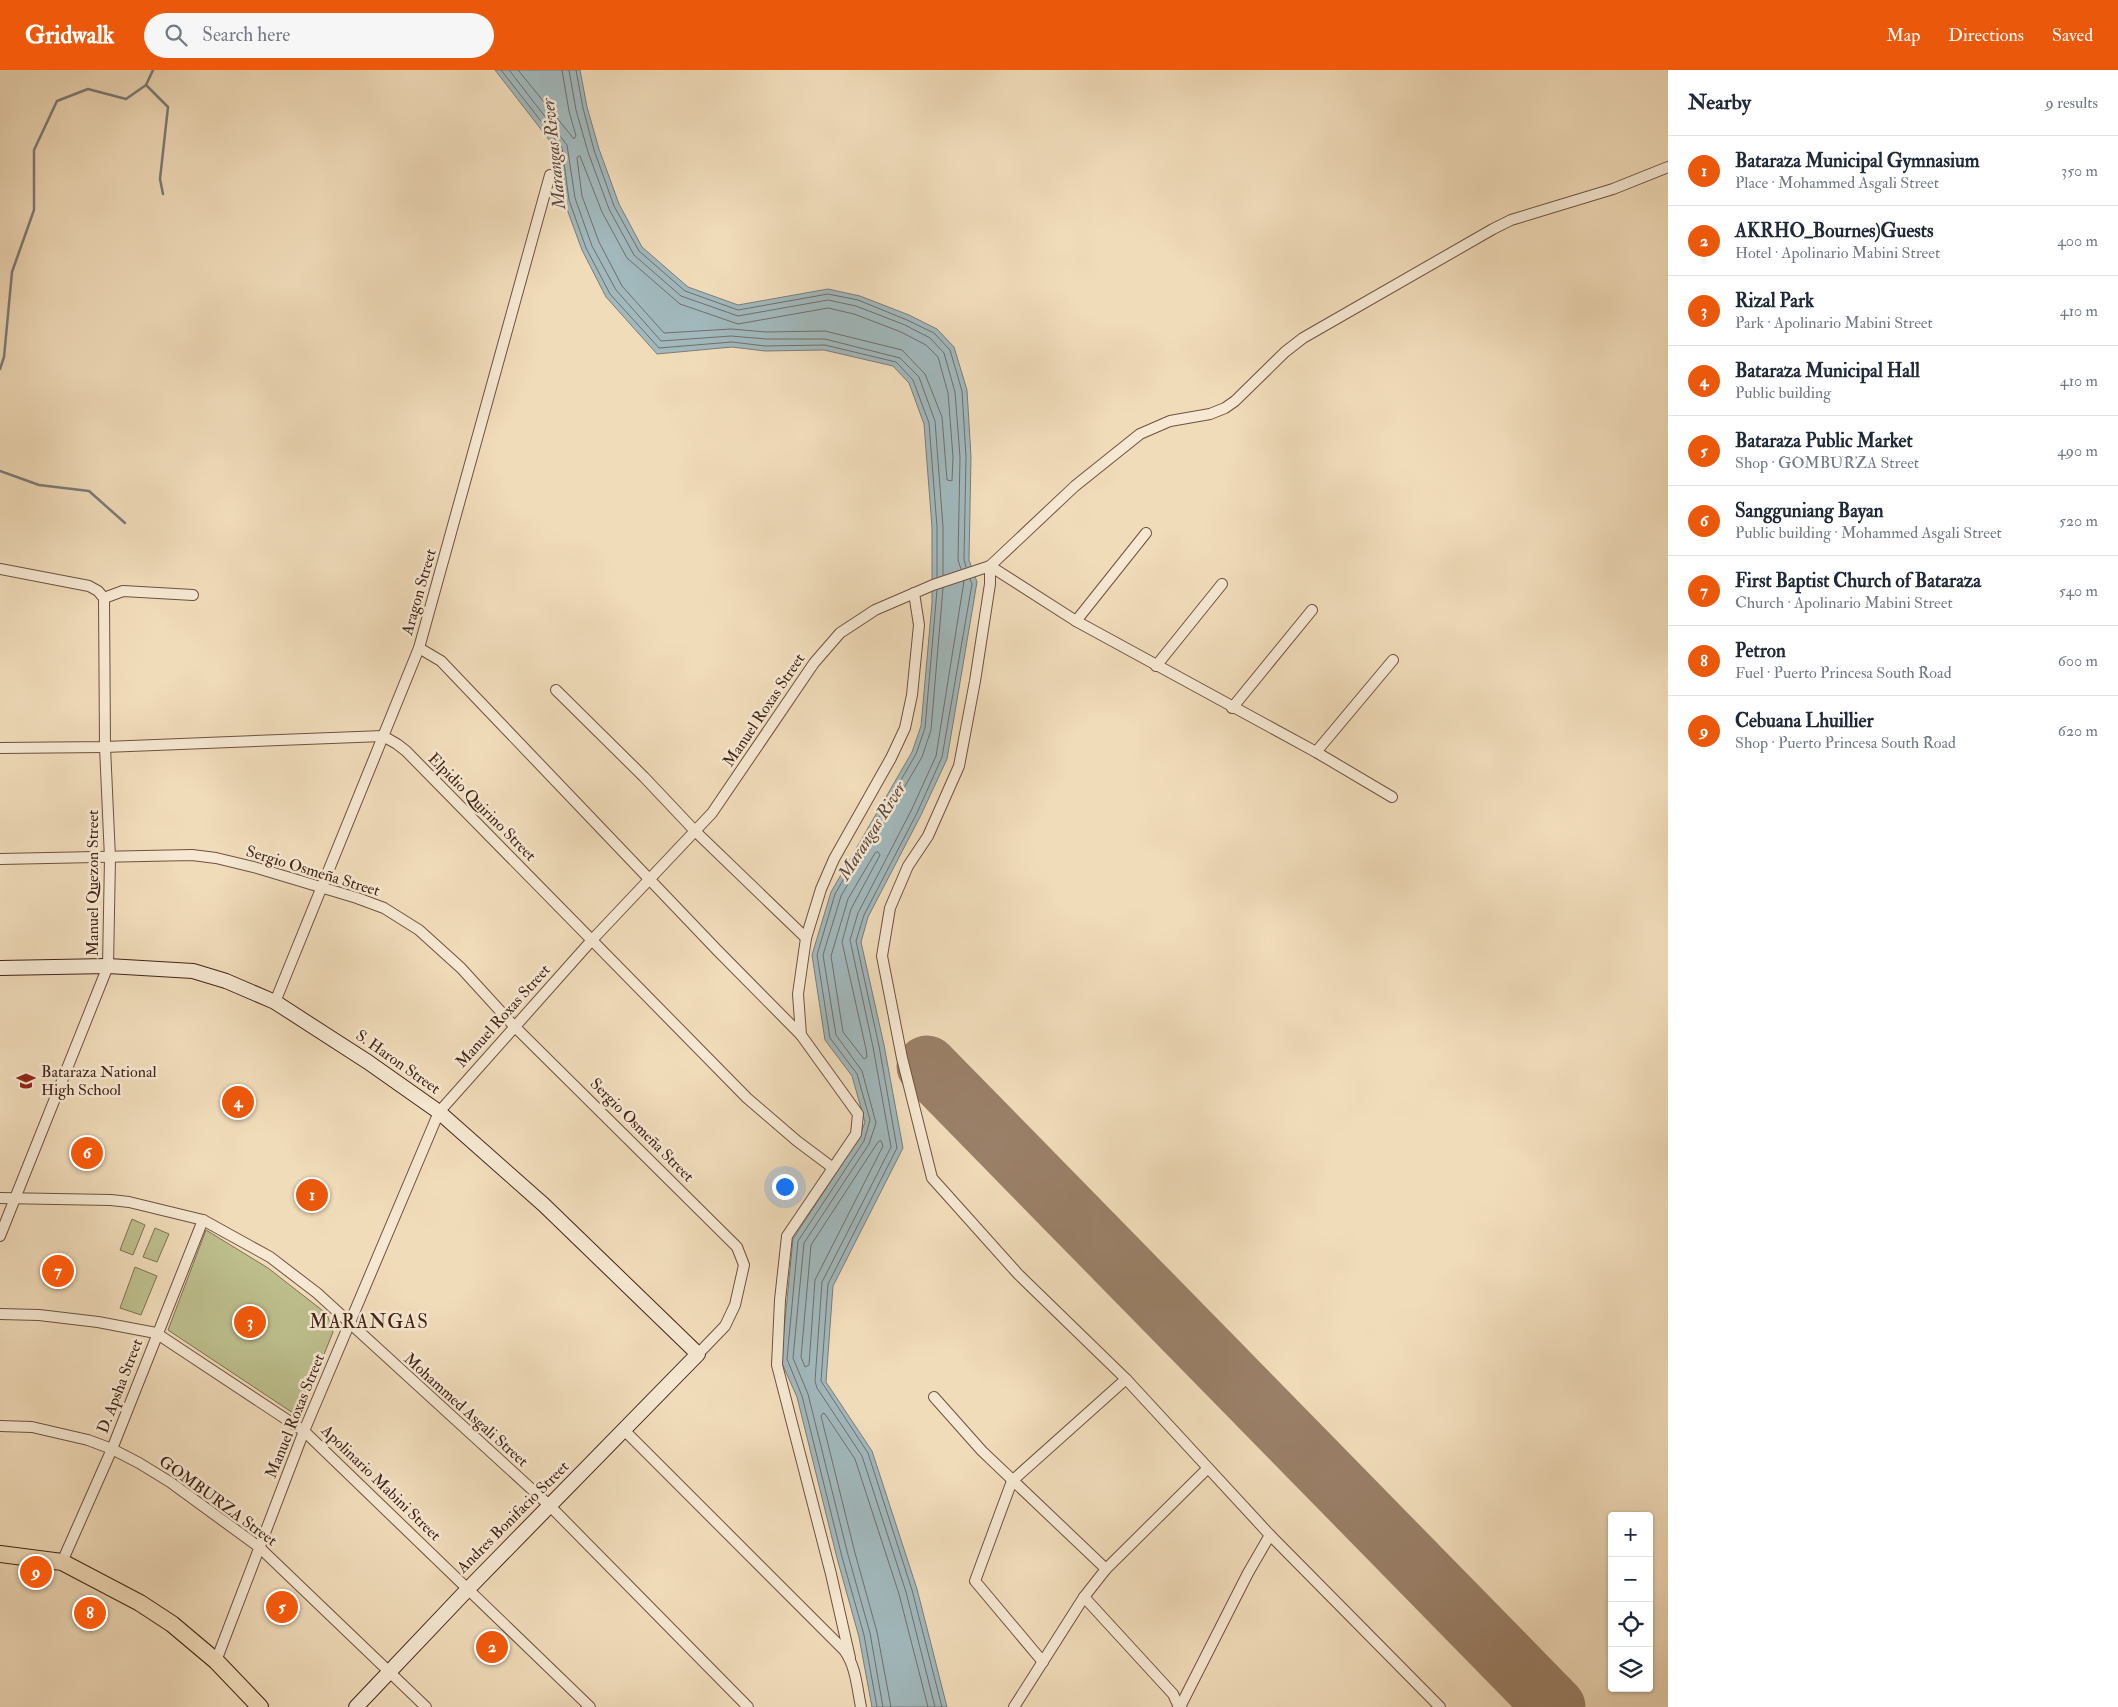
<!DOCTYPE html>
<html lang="en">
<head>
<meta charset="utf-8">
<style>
  :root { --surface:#fff; --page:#f6f6f7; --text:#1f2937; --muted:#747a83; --line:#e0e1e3; --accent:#ea580c }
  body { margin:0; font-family:"IM FELL Double Pica",serif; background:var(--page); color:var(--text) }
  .controls { position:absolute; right:15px; bottom:15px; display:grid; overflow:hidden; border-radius:5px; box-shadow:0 1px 4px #0004 }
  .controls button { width:45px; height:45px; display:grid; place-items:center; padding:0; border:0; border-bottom:1px solid var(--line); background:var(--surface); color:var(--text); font:25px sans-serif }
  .you { position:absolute; left:784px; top:1116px; width:18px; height:18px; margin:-12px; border:4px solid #fff; border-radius:50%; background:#1a73e8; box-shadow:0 0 0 8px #1a73e833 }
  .badge { display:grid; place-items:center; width:32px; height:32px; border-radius:50%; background:var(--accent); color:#fff; font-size:16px; font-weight:700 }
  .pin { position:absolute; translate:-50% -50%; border:2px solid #fff; box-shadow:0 1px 5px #0006 }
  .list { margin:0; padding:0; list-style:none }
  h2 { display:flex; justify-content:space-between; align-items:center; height:65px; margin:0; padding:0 20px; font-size:21px }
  h2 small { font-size:16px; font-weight:400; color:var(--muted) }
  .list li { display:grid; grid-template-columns:32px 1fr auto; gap:15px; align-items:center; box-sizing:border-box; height:70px; padding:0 20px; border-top:1px solid var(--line) }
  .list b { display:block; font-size:19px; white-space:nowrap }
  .list p { margin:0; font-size:16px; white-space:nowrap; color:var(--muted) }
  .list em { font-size:16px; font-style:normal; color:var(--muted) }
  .icon { flex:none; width:28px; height:28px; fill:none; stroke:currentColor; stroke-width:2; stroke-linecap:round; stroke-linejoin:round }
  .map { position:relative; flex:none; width:1668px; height:1637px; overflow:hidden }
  header { display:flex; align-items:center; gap:30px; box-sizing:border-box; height:70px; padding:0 25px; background:var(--accent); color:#fff }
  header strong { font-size:24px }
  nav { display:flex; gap:28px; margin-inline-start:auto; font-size:18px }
  .search { width:350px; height:45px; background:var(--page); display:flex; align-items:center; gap:12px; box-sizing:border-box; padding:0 18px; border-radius:28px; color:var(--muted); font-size:19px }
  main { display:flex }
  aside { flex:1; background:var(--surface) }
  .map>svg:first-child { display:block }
  .green { fill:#bdbf8d; stroke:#807152 }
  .water { fill:#a1b8bc; stroke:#7b7c7a }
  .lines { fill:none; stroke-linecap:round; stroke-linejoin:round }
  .shore { stroke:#726e6a; stroke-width:1 }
  .stream { stroke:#7b7c7a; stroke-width:2.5 }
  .runway { stroke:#9a8068; stroke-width:61 }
  .street-casing { stroke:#6e5140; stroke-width:12 }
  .secondary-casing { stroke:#422317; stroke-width:16 }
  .primary-casing { stroke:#422317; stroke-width:18 }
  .street { stroke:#f6e8d2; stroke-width:10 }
  .secondary { stroke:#f6e8d2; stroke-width:14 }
  .primary { stroke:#f1dcba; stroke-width:16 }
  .labels { text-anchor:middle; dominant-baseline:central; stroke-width:5; stroke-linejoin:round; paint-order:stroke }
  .street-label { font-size:16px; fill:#422317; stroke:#f6e8d2 }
  .poi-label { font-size:16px; fill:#422317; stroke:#f6e8d2; text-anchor:start }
  .water-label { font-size:18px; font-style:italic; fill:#5a4840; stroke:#f6e8d2 }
  .quarter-label { font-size:19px; letter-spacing:1px; fill:#422317; stroke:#f6e8d2 }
</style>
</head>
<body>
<header>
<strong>Gridwalk</strong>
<div class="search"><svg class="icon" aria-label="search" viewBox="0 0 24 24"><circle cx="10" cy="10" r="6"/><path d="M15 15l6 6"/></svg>Search here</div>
<nav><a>Map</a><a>Directions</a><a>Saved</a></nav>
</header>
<main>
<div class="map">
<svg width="1668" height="1637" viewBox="0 0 1668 1637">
  <rect width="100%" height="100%" fill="#f1dcba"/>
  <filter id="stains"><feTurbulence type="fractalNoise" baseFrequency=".004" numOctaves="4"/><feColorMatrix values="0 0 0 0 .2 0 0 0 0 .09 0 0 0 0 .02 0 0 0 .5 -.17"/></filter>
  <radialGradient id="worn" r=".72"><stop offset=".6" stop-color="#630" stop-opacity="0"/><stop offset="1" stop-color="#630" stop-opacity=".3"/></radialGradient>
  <g class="green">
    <path d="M132,1149L145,1155L133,1185L120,1180Z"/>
    <path d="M155,1158L169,1164L157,1192L143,1187Z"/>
    <path d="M206,1160L268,1198L327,1244L333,1262L299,1347L168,1260Z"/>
    <path d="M135,1197L157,1206L141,1245L120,1238Z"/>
  </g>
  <path class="water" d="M495,0H580L587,37L599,79L619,134L642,177L688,217L738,235L828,219L860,226L909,245L937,259L954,277L967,320L971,387L969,490L977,512L947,689L921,745L868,847L861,872L884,975L903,1078L833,1216L826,1312L872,1381L917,1519L947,1637H872L859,1567L837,1488L797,1327L781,1291L793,1169L859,1068L865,1052L852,1006L825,970L812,885L831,822L912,682L921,656L932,533V457L924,354L909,313L893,296L824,280L765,281L732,277L657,284L606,227L582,180L564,131L557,80Z"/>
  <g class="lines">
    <g class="shore">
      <path d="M501,0L562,78L569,130L586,178L610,224L659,278L732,272L765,276L825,275L896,292L913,310L929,353L937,457V507"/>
      <path d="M509,0L567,75L575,128L592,176L616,220L661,271L731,266L766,269H825L900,288L919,307L935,351L943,457V505"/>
      <path d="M518,0L574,69L576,66L569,41L562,0"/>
      <path d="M569,0L576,40L588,82L609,139L634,185L681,226L738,246L828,230L856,236L905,255L930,268L944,283L955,322L960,387L958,490L961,499"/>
      <path d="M576,0L583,38L594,80L614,136L639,181L685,221L738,240L828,224L858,230L907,250L934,263L950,280L962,321L966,387L964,490L966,497"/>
      <path d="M580,86L602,142L627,188L680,234L738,254L828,238L854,244L901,262L926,275L938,287L948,323L953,387L952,411L947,410L942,347L925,304L902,280L825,261L766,262L731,259L664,263L622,216L599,172L582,126L577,88Z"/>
      <path d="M878,782L880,785L851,839L842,872L866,979L867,987L864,989L843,962L831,886L848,829L875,783Z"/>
      <path d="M881,1071L883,1076L815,1210L809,1295L805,1297L801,1287L811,1175L878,1072Z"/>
      <path d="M877,1637L864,1565L842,1487L802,1326L787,1289L798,1171L864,1071L870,1050L857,1004L830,968L817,885L835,824L916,684L925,658L937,520"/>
      <path d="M883,1637L870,1563L848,1485L808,1324L793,1288L804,1173L869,1074L876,1053L862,1001L836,965L823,885L841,826L922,687L931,660L943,518"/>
      <path d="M891,1637L877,1562L855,1483L821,1346L823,1343L825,1344L855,1389L899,1524L928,1637"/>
      <path d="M935,1637L906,1522L862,1386L817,1318L815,1311L822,1212L891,1077L873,977L850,870L858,843L911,741L936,686L964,511"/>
      <path d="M942,1637L912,1520L868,1383L821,1311L828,1214L897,1078L879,976L856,871L864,845L917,743L942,687L972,514L970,509"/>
    </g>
    <g class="stream">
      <path d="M146,15L168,37L160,109L163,124"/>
      <path d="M0,299L4,287L12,202L34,140V80L57,31L88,19L126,29L146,15L153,0"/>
      <path d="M0,401L39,415L89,421L125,453"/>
    </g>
    <path class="runway" d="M927,996L1555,1637"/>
    <g class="street-casing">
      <g id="street">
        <path d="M990,496V514L975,611L959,696L928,766L908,796L890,838L882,886L902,988L932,1108L1018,1204L1126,1309L1270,1465L1440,1637"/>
        <path d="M990,496L1076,551L1316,682L1392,727"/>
        <path d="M0,499L89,516L98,521L104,528"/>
        <path d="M104,528L123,521L193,525"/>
        <path d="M1076,551L1146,463"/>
        <path d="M419,578L441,591L717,880L801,965"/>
        <path d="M1156,596L1222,514"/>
        <path d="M556,620L644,707L695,761L806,868"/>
        <path d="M1232,638L1312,540"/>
        <path d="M0,678L105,677L383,666L397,674L406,681L747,1028L797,1071L833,1098"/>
        <path d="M1316,682L1393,590"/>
        <path d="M0,789L192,785L216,788L257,798L357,828L384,838L419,860L461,898L514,956L737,1177L744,1195L735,1235L725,1256L698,1284"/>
        <path d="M275,932L419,578L550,105"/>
        <path d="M0,1128L111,1130L129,1132L203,1150L270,1187L317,1223L549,1435L748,1637"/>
        <path d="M0,1166L108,896L110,788L105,677L104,528"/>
        <path d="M0,1244L39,1245L98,1252L156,1263L304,1361L590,1637"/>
        <path d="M934,1327L982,1381L1106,1499"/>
        <path d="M0,1356L32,1357L88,1370L112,1379L139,1393L170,1412L259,1477L426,1637"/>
        <path d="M624,1360L844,1580C856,1596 857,1618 861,1637"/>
        <path d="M62,1492L112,1379L203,1150"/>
        <path d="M1084,1527L1173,1624L1179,1637"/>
        <path d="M850,1588L831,1504L777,1295L780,1230L787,1166L856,1064L858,1044L801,965L798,924L806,868L821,819L834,789L891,688L905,658L912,625L919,555L914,523"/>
        <path d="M216,1591L304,1361L439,1042L592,870L712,743L814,593L840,563L875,540L933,515L990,496L1075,416L1140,364L1170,351L1210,344L1225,338L1235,331L1285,282L1303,268L1493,159L1511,150L1613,119L1668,97"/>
        <path d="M1043,1592L975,1511L1012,1411L1126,1309"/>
        <path d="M1014,1637L1084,1527L1106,1499L1207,1399"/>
        <path d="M1180,1637L1248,1503L1270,1465"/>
      </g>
    </g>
    <g class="secondary-casing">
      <path id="secondary" d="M0,898L108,896L193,901L226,911L275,932L368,992L439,1042L544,1135L698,1284L468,1519L356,1637"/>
    </g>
    <g class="primary-casing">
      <path id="primary" d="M0,1484L62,1492L140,1533L172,1554L216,1591L260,1637"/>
    </g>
    <use href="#street" class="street"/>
    <use href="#secondary" class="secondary"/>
    <use href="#primary" class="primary"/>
  </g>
  <defs>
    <g id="school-bare" transform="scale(1.5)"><path d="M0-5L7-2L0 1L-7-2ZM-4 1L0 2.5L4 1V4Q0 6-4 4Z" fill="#8f2418" stroke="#f6e8d2" stroke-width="2.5" paint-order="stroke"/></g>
  </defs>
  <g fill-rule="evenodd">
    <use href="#school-bare" x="26" y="1011"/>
  </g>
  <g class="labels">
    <g class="street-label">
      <text transform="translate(419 522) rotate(-74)">Aragon Street</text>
      <text transform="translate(764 640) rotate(-56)">Manuel Roxas Street</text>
      <text transform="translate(482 737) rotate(45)">Elpidio Quirino Street</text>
      <text transform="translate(313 801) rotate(17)">Sergio Osmeña Street</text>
      <text transform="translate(93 813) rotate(-90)">Manuel Quezon Street</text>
      <text transform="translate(503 946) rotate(-48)">Manuel Roxas Street</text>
      <text transform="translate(398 992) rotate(35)">S. Haron Street</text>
      <text transform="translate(642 1060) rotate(45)">Sergio Osmeña Street</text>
      <text transform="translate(120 1316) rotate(-69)">D. Apsha Street</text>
      <text transform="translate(466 1340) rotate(42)">Mohammed Asgali Street</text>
      <text transform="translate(295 1346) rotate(-68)">Manuel Roxas Street</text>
      <text transform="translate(381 1413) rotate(44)">Apolinario Mabini Street</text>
      <text transform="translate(218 1431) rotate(36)">GOMBURZA Street</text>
      <text transform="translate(513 1447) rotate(-45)">Andres Bonifacio Street</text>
    </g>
    <g class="poi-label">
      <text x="41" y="1002">Bataraza National<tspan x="41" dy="18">High School</tspan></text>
    </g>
    <g class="water-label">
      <text transform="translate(554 84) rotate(-96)">Marangas River</text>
      <text transform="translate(872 761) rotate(-58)">Marangas River</text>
    </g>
    <g class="quarter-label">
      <text x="369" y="1252">MARANGAS</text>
    </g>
  </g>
  <rect width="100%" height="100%" filter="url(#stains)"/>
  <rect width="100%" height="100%" fill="url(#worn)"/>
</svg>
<div class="controls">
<button>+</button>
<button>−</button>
<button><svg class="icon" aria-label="locate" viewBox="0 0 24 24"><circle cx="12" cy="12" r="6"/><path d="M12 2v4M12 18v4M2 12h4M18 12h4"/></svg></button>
<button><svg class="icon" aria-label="layers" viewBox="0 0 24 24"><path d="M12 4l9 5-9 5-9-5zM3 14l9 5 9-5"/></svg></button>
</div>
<div class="you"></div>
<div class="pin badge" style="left:312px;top:1125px">1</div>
<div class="pin badge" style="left:492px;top:1577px">2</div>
<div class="pin badge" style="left:250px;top:1252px">3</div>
<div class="pin badge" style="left:238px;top:1032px">4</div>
<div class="pin badge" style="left:282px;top:1537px">5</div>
<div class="pin badge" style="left:87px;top:1083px">6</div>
<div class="pin badge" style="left:58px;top:1201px">7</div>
<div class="pin badge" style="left:90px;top:1543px">8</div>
<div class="pin badge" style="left:36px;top:1502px">9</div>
</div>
<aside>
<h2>Nearby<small>9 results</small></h2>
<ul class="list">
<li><span class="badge">1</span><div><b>Bataraza Municipal Gymnasium</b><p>Place · Mohammed Asgali Street</p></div><em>350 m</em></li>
<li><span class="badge">2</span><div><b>AKRHO_Bournes)Guests</b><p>Hotel · Apolinario Mabini Street</p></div><em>400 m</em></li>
<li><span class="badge">3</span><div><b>Rizal Park</b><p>Park · Apolinario Mabini Street</p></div><em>410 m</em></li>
<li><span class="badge">4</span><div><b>Bataraza Municipal Hall</b><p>Public building</p></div><em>410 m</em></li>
<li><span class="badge">5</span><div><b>Bataraza Public Market</b><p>Shop · GOMBURZA Street</p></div><em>490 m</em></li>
<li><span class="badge">6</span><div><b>Sangguniang Bayan</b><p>Public building · Mohammed Asgali Street</p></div><em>520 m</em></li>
<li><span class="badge">7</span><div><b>First Baptist Church of Bataraza</b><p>Church · Apolinario Mabini Street</p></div><em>540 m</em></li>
<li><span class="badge">8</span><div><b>Petron</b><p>Fuel · Puerto Princesa South Road</p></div><em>600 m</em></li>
<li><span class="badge">9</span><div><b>Cebuana Lhuillier</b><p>Shop · Puerto Princesa South Road</p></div><em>620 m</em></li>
</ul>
</aside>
</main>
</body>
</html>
